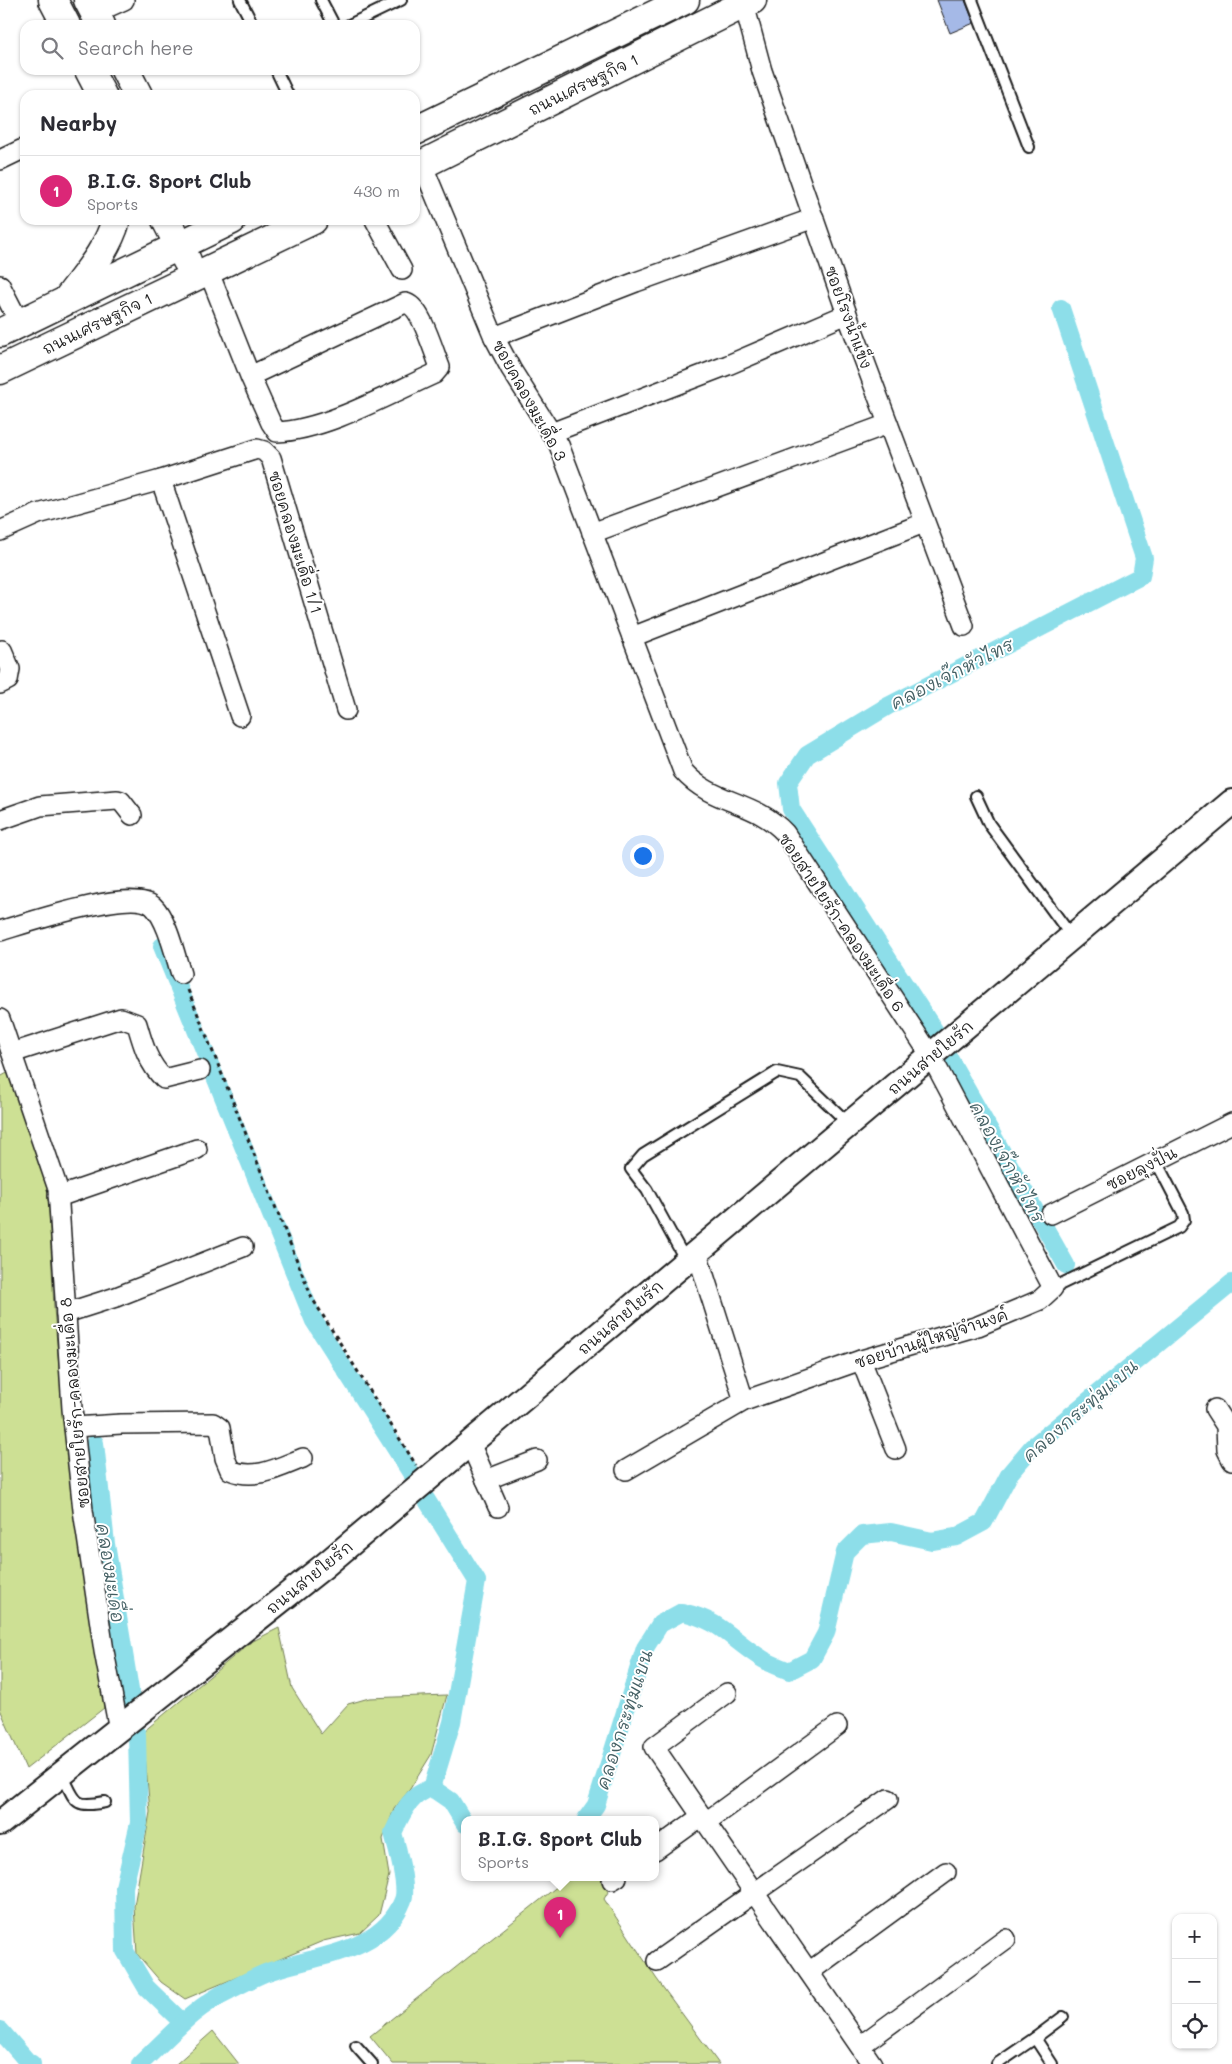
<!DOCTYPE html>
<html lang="en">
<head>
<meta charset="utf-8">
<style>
  :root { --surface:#fff; --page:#f7f7f7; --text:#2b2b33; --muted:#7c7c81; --line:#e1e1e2; --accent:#db2777 }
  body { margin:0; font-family:Mali,"Playpen Sans Thai",sans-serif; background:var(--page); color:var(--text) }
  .controls { position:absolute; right:15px; bottom:15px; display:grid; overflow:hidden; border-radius:10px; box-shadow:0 1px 4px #0004 }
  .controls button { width:45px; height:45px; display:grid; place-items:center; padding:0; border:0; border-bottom:1px solid var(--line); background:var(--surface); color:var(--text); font:25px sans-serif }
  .you { position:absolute; left:642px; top:855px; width:18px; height:18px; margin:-12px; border:4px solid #fff; border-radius:50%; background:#1a73e8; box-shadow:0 0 0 8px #1a73e833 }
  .badge { display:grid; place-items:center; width:32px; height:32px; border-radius:50%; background:var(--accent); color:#fff; font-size:16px; font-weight:700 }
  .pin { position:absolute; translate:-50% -41px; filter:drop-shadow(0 1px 2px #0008) }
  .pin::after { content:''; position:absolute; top:26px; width:18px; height:15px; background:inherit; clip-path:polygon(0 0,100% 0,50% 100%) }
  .popup { position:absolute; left:461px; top:1816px; width:198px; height:65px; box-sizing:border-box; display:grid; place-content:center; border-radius:10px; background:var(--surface); filter:drop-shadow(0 1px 4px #0005); font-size:16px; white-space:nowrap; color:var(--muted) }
  .popup b { font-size:19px; color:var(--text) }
  .popup::after { content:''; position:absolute; left:50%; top:100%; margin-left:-10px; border:10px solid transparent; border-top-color:var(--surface) }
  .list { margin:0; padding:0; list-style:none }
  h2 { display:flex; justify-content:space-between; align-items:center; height:65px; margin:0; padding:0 20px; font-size:21px }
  h2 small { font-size:16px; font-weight:400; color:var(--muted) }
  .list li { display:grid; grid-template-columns:32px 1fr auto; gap:15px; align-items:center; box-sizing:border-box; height:70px; padding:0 20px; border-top:1px solid var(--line) }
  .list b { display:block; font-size:19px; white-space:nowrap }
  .list p { margin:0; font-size:16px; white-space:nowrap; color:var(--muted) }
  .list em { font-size:16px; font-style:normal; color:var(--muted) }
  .icon { flex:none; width:28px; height:28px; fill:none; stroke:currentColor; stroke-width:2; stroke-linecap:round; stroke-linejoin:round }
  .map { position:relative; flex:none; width:1232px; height:2064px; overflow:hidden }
  .search { position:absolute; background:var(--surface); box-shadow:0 1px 4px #0004; left:20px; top:20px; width:400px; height:55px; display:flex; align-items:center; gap:12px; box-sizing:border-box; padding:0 18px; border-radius:15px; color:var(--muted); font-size:19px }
  .panel { position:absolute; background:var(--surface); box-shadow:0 1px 4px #0004; left:20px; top:90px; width:400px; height:135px; border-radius:15px }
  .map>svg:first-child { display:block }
  .green { fill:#cde094; stroke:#747e58 }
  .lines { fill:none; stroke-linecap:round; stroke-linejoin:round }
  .canal { stroke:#8ddee9; stroke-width:18 }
  .building { fill:#a5b9e7; stroke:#1c1c1c }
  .service-casing { stroke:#1c1c1c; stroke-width:14 }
  .minor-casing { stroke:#1c1c1c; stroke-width:22 }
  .tertiary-casing { stroke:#1c1c1c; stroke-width:28 }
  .secondary-casing { stroke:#1c1c1c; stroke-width:31 }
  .path { stroke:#1c1c1c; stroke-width:3; stroke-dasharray:4 4; stroke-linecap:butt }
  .service { stroke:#fff; stroke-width:10 }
  .minor { stroke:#fff; stroke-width:19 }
  .tertiary { stroke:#fff; stroke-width:24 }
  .secondary { stroke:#fff; stroke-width:28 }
  .labels { text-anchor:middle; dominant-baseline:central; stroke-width:4; stroke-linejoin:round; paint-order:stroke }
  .street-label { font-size:16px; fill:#1c1c1c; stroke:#fff }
  .water-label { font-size:18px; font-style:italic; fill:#446064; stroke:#fff }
</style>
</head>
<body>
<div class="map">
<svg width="1232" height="2064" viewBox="0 0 1232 2064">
  <rect width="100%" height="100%" fill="#fff"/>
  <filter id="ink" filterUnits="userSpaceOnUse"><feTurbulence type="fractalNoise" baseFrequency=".02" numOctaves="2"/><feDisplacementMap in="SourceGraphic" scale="10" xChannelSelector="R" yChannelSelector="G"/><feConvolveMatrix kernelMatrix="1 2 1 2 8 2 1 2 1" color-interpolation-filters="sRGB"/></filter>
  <g filter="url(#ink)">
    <g class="green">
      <path d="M9,1072L48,1189L54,1309L67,1458L104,1708L26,1769L0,1709V1077Z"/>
      <path d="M279,1628L292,1688L321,1734L348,1704L369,1698L447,1695L431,1755L410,1789L394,1809L383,1839L389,1875L379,1915L360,1933L323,1941L185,1999L161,1982L137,1954L134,1906L150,1812L143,1732L251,1642Z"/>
      <path d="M569,1877H601L608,1892L604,1899L656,1978L719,2064H393L370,2036Z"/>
      <path d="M213,2031L239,2064H176Z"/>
    </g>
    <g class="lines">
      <g class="canal">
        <path d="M162,946L314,1321L411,1473"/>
        <path d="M936,1033L791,809L788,783L807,755L888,706L1141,576L1144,558L1061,308"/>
        <path d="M950,1060L1066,1265"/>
        <path d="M95,1443L106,1544L132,1702"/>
        <path d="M426,1499L477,1581L452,1722L432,1788"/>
        <path d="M137,1734L139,1823L124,1887L125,1951L146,1987L182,2022"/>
        <path d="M586,1819L596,1805L645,1648L660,1624L682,1612C722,1621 729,1638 761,1658C770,1664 780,1667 789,1671L812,1659L826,1633L845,1552L862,1535L891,1532L932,1541L956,1537L984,1522L1010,1473L1032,1447L1232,1283"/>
        <path d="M0,2030L27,2061L32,2064"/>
        <path d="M140,2064C169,2037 194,2007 230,1990C242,1984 253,1978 265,1973C311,1955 382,1955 403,1900C408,1888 397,1846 393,1833C402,1813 410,1794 432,1788L451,1801L465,1824"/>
      </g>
    </g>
    <path class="building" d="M937,0H965L974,23L950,33Z"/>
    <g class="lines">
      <g class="service-casing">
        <g id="service">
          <path d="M240,0L253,25"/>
          <path d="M321,0L334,25"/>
          <path d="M972,0L1029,147"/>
          <path d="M349,25L401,0"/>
          <path d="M276,70L288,95"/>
          <path d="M976,796L989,824L1072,937"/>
          <path d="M686,1261L647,1190L631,1169L643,1155L777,1072L800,1077L850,1125"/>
          <path d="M1053,1288L1179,1227L1184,1220L1183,1213L1156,1161"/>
          <path d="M62,1774C76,1802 73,1808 105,1802"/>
          <path d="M1035,2038L1063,2017"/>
          <path d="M356,2046L372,2064"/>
          <path d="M997,2064L1035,2038L1052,2064"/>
        </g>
      </g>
      <g class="minor-casing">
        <g id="minor">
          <path d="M744,4L762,71L847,314L964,626"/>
          <path d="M95,13L124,0"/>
          <path d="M0,160L25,148"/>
          <path d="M422,164L494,337L511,369L559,445L683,771C713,805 753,799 785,833L931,1056L1053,1288L1040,1300L978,1326L861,1360L744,1401L626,1470"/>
          <path d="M375,220L402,270"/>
          <path d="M208,270L250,376L271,423L277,432C326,430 389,394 434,374L440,367C434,353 421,305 405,303L250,376"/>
          <path d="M0,285L20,324"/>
          <path d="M494,337L636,282L814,218"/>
          <path d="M551,433L728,365L847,314"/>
          <path d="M161,480L240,716"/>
          <path d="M0,531L38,514L161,480L257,449L264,451L271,458L346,710"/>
          <path d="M592,533L888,424"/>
          <path d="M632,637L924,523"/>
          <path d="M0,684L8,680L10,669L2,650"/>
          <path d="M0,820L40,806L117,800L121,801L132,815"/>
          <path d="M0,931C27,923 132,887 153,906C167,919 175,955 181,974"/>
          <path d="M0,1019L58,1189L72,1409L83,1510L104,1651L119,1730"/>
          <path d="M12,1053L121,1018L137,1024C143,1045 148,1063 164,1079L200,1070"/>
          <path d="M58,1197L197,1149"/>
          <path d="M1051,1214L1232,1123"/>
          <path d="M697,1253L744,1401"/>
          <path d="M66,1313L116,1297L243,1247"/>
          <path d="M861,1360L896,1449"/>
          <path d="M1215,1409L1226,1426L1227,1450L1232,1460"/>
          <path d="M74,1427L121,1424L213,1423L220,1428L225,1458L230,1470C255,1481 280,1467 303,1458"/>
          <path d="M470,1443L498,1507"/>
          <path d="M486,1480L537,1460"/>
          <path d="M727,1693L654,1747L872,2064"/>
          <path d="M706,1822L837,1726"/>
          <path d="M655,1850L702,1816"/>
          <path d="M612,1880L617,1877"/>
          <path d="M657,1961L888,1799"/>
          <path d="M809,1972L946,1872"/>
          <path d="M860,2046L1006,1939"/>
        </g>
      </g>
      <g class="tertiary-casing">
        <path id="tertiary" d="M0,1823L324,1566L1232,802"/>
      </g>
      <g class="secondary-casing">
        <g id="secondary">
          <path d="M53,0L66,25"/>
          <path d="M88,0L101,25"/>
          <path d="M89,70L102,95"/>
          <path d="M125,70L138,95"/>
          <path d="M415,131L685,0"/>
          <path d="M415,168L752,0"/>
          <path d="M166,220L187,261"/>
          <path d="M69,297C87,273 108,249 116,220"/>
          <path d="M0,333L232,220"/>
          <path d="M0,370L313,220"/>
        </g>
      </g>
      <path class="path" d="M188,990L312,1298L416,1465"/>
      <use href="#service" class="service"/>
      <use href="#minor" class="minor"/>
      <use href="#tertiary" class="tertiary"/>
      <use href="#secondary" class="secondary"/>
    </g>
  </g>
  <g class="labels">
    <g class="street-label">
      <text transform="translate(583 84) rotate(-26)">ถนนเศรษฐกิจ 1</text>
      <text transform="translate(849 317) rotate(70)">ซอยโรงน้ำแข็ง</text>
      <text transform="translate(97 323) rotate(-26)">ถนนเศรษฐกิจ 1</text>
      <text transform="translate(530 400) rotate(61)">ซอยคลองมะเดื่อ 3</text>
      <text transform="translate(296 542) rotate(73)">ซอยคลองมะเดื่อ 1/1</text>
      <text transform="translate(842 922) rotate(56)">ซอยสายใยรัก-คลองมะเดื่อ 6</text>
      <text transform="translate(930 1057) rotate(-40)">ถนนสายใยรัก</text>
      <text transform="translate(1141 1168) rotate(-27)">ซอยลุงปั่น</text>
      <text transform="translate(620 1317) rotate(-40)">ถนนสายใยรัก</text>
      <text transform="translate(931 1338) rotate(-18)">ซอยบ้านผู้ใหญ่จำนงค์</text>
      <text transform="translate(74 1403) rotate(-95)">ซอยสายใยรัก-คลองมะเดื่อ 8</text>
      <text transform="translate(309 1577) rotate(-39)">ถนนสายใยรัก</text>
    </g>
    <g class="water-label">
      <text transform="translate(952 673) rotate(-27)">คลองเจ๊กหัวไทร</text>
      <text transform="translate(1008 1162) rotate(61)">คลองเจ๊กหัวไทร</text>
      <text transform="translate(1080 1410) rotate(-41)">คลองกระทุ่มแบน</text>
      <text transform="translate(111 1573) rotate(81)">คลองมะเดื่อ</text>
      <text transform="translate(624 1719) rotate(-72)">คลองกระทุ่มแบน</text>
    </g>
  </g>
</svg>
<div class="controls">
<button>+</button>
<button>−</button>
<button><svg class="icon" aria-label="locate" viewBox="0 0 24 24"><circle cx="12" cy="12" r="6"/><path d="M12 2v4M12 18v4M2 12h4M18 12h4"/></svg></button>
</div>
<div class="you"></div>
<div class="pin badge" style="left:560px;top:1938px">1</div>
<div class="popup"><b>B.I.G. Sport Club</b>Sports</div>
<div class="search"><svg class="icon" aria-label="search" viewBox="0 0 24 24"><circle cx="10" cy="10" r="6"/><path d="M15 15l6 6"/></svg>Search here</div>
<section class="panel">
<h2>Nearby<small></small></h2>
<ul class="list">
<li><span class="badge">1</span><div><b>B.I.G. Sport Club</b><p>Sports</p></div><em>430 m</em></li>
</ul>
</section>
</div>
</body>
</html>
